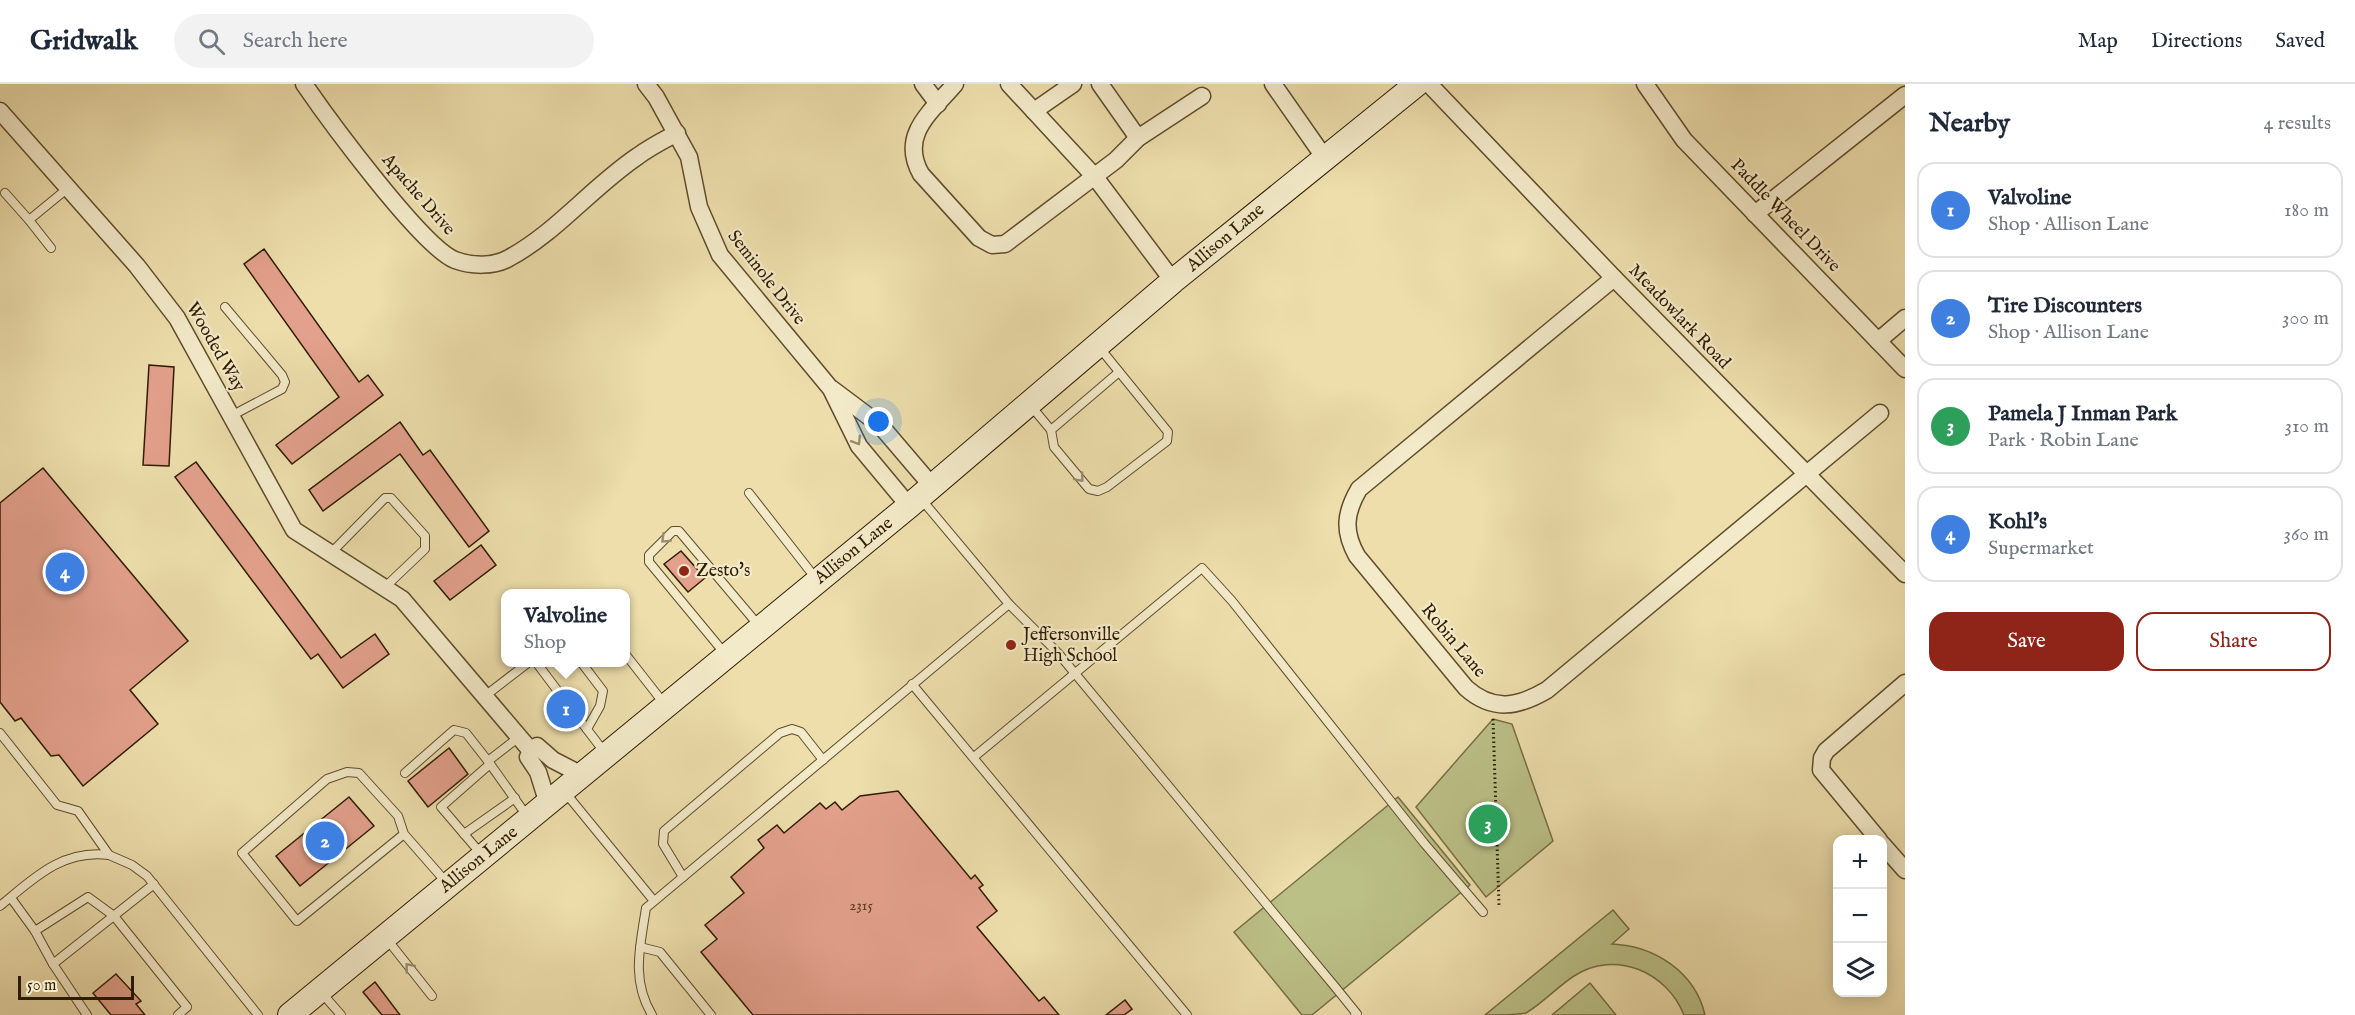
<!DOCTYPE html>
<html lang="en">
<head>
<meta charset="utf-8">
<style>
  :root { --surface:#fff; --page:#f2f2f3; --text:#1f2937; --muted:#747a83; --line:#e0e1e3; --accent:#8f2418 }
  body { margin:0; font-family:"IM FELL English",serif; background:var(--page); color:var(--text) }
  .controls { position:absolute; right:18px; bottom:18px; display:grid; overflow:hidden; border-radius:12px; box-shadow:0 3px 15px #0003 }
  .controls button { width:54px; height:54px; display:grid; place-items:center; padding:0; border:0; border-bottom:2px solid var(--line); background:var(--surface); color:var(--text); font:30px sans-serif }
  .scale { position:absolute; left:18px; bottom:15px; width:116px; box-sizing:border-box; padding-left:6px; border:3px solid #301c00; border-top:0; font-size:16px; line-height:21px; white-space:nowrap; color:#301c00; -webkit-text-stroke:4px #f3eac9; paint-order:stroke }
  .you { position:absolute; left:879px; top:338px; width:21px; height:21px; margin:-15px; border:4px solid #fff; border-radius:50%; background:#1a73e8; box-shadow:0 0 0 9px #1a73e833 }
  .badge { display:grid; place-items:center; width:39px; height:39px; border-radius:50%; background:var(--accent); color:#fff; font-size:20px; font-weight:700 }
  .pin { position:absolute; translate:-50% -50%; border:3px solid #fff; box-shadow:0 2px 6px #0006 }
  .popup { position:absolute; left:501px; top:505px; width:129px; height:78px; box-sizing:border-box; display:grid; place-content:center; border-radius:12px; background:var(--surface); filter:drop-shadow(0 2px 4px #0005); font-size:20px; white-space:nowrap; color:var(--muted) }
  .popup b { font-size:22px; color:var(--text) }
  .popup::after { content:''; position:absolute; left:50%; top:100%; margin-left:-12px; border:12px solid transparent; border-top-color:var(--surface) }
  .list { margin:0; padding:0; list-style:none }
  h2 { display:flex; justify-content:space-between; align-items:center; height:78px; margin:0; padding:0 24px; font-size:26px }
  h2 small { font-size:20px; font-weight:400; color:var(--muted) }
  .list li { display:grid; grid-template-columns:39px 1fr auto; gap:18px; align-items:center; box-sizing:border-box; height:96px; margin:0 12px 12px; padding:0 12px; border:2px solid var(--line); border-radius:18px }
  .list b { display:block; font-size:22px; white-space:nowrap }
  .list p { margin:0; font-size:20px; white-space:nowrap; color:var(--muted) }
  .list em { font-size:20px; font-style:normal; color:var(--muted) }
  .actions { display:flex; gap:12px; padding:18px 24px }
  .actions a { flex:1; padding:14px 0; border:2px solid var(--accent); border-radius:18px; text-align:center; font-size:21px; color:var(--accent) }
  .actions .main { background:var(--accent); color:#fff }
  .icon { flex:none; width:33px; height:33px; fill:none; stroke:currentColor; stroke-width:2; stroke-linecap:round; stroke-linejoin:round }
  .map { position:relative; flex:none; width:1905px; height:931px; overflow:hidden }
  header { display:flex; align-items:center; gap:36px; box-sizing:border-box; height:84px; padding:0 30px; background:var(--surface); border-bottom:2px solid var(--line) }
  header strong { font-size:28px }
  nav { display:flex; gap:33px; margin-inline-start:auto; font-size:21px }
  .search { width:420px; height:54px; background:var(--page); display:flex; align-items:center; gap:15px; box-sizing:border-box; padding:0 21px; border-radius:33px; color:var(--muted); font-size:22px }
  main { display:flex }
  aside { flex:1; background:var(--surface) }
  .map>svg:first-child { display:block }
  .green { fill:#bbc087; stroke:#766e44; stroke-width:1.5 }
  .building { fill:#e3a08c; stroke:#301c00; stroke-width:1.5 }
  .lines { fill:none; stroke-linecap:round; stroke-linejoin:round }
  .service-casing { stroke:#5f4c2b; stroke-width:10 }
  .minor-casing { stroke:#5f4c2b; stroke-width:19 }
  .secondary-casing { stroke:#301c00; stroke-width:26 }
  .path { stroke:#301c00; stroke-width:3; stroke-dasharray:1.5 3; stroke-linecap:butt }
  .service { stroke:#f3eac9; stroke-width:8 }
  .minor { stroke:#f3eac9; stroke-width:16 }
  .secondary { stroke:#f3eac9; stroke-width:24 }
  .oneway { stroke:#9b8d6f }
  .poi-dot { fill:#8f2418; stroke:#f3eac9; stroke-width:2 }
  .labels { text-anchor:middle; dominant-baseline:central; stroke-width:4.5; stroke-linejoin:round; paint-order:stroke }
  .number-label { font-size:15px; fill:#5d3d23 }
  .street-label { font-size:18px; fill:#301c00; stroke:#f3eac9 }
  .poi-label { font-size:18px; fill:#301c00; stroke:#f3eac9; text-anchor:start }
</style>
</head>
<body>
<header>
<strong>Gridwalk</strong>
<div class="search"><svg class="icon" aria-label="search" viewBox="0 0 24 24"><circle cx="10" cy="10" r="6"/><path d="M15 15l6 6"/></svg>Search here</div>
<nav><a>Map</a><a>Directions</a><a>Saved</a></nav>
</header>
<main>
<div class="map">
<svg width="1905" height="931" viewBox="0 0 1905 931">
  <rect width="100%" height="100%" fill="#eddeac"/>
  <filter id="stains"><feTurbulence type="fractalNoise" baseFrequency=".00333" numOctaves="4"/><feColorMatrix values="0 0 0 0 .2 0 0 0 0 .09 0 0 0 0 .02 0 0 0 .5 -.17"/></filter>
  <radialGradient id="worn" r=".72"><stop offset=".6" stop-color="#630" stop-opacity="0"/><stop offset="1" stop-color="#630" stop-opacity=".3"/></radialGradient>
  <g class="green">
    <path d="M1493,635L1512,640L1553,757L1486,813L1416,723Z"/>
    <path d="M1398,713L1470,801L1312,931H1302L1234,848Z"/>
    <path d="M1613,826L1629,845L1612,860C1655,862 1695,888 1705,931H1684C1667,888 1615,865 1574,892C1557,903 1543,919 1526,929C1517,931 1496,931 1485,931Z"/>
    <path d="M1590,899L1616,931H1552Z"/>
  </g>
  <g class="building">
    <path d="M264,165L359,298L368,291L383,311L292,380L276,361L339,313L244,180Z"/>
    <path d="M149,281L174,283L169,382L143,381Z"/>
    <path d="M400,338L423,371L430,366L489,447L469,463L400,370L323,427L309,406Z"/>
    <path d="M196,378L341,574L375,550L389,570L343,604L318,570L311,575L175,393Z"/>
    <path d="M43,384L188,557L130,606L158,640L83,702L59,671L51,672L21,634L15,637L0,618V419Z"/>
    <path d="M481,461L496,481L450,516L434,497Z"/>
    <path d="M681,467L705,494L688,508L664,480Z"/>
    <path d="M573,606L587,622L581,627L572,626L571,635L558,645L545,628L558,618L567,619L568,610Z"/>
    <path d="M449,664L468,690L428,723L408,697Z"/>
    <path d="M898,707L971,795L975,791L983,801L979,804L997,827L977,843L1039,917L1044,913L1059,931H753L701,868L717,855L705,841L744,809L731,793L764,764L758,756L777,741L784,749L820,719L826,725L835,718L842,726L860,712Z"/>
    <path d="M349,713L374,742L300,802L276,772Z"/>
    <path d="M116,890L141,917L136,920L145,931H111L93,909Z"/>
    <path d="M375,898L400,931H382L363,908Z"/>
    <path d="M1125,916L1132,925L1124,931H1106Z"/>
  </g>
  <g class="lines">
    <g class="service-casing">
      <g id="service">
        <path d="M5,109L29,136"/>
        <path d="M51,164L29,136L68,104"/>
        <path d="M225,223L282,291L285,298L282,305L231,332"/>
        <path d="M1031,322L1051,346L1054,363L1089,405L1098,407L1107,403L1167,357L1168,348L1099,263"/>
        <path d="M1051,346L1119,288"/>
        <path d="M749,409L817,496"/>
        <path d="M922,416L1009,520L1058,569L1336,904L1357,930L1355,931"/>
        <path d="M331,469L385,414H391L425,452V465L383,505"/>
        <path d="M626,571L666,622"/>
        <path d="M726,571L649,478V471L673,447H679L760,543"/>
        <path d="M536,578L563,614"/>
        <path d="M581,578L603,607L600,622L587,645"/>
        <path d="M912,600L1187,931"/>
        <path d="M485,612L529,578"/>
        <path d="M576,631L605,669"/>
        <path d="M0,649L57,721L78,727L109,771L132,781L147,792L258,931"/>
        <path d="M974,673L1202,484L1232,517L1424,759L1483,828"/>
        <path d="M488,677L527,732"/>
        <path d="M405,689L454,646L466,649L488,677L519,653"/>
        <path d="M564,707L654,817"/>
        <path d="M404,750L297,837L242,769L327,695L347,688L359,689L398,732L404,750L446,798"/>
        <path d="M464,750L515,714"/>
        <path d="M482,771L441,723L490,680"/>
        <path d="M683,793L663,760L664,747L780,649L792,645L801,648L823,676"/>
        <path d="M11,814L35,847L53,880"/>
        <path d="M0,822C33,795 62,765 109,771"/>
        <path d="M35,847L88,813L114,832L187,923L178,931"/>
        <path d="M386,854L432,912"/>
        <path d="M640,863L660,868L711,931"/>
        <path d="M320,907L341,931"/>
        <path d="M87,931L53,880L154,800"/>
        <path d="M652,931C631,896 640,863 646,824L1009,520"/>
      </g>
    </g>
    <g class="minor-casing">
      <g id="minor">
        <path d="M304,0C328,35 422,163 455,176C471,182 494,183 509,174C557,148 592,103 638,72C650,63 664,56 677,49"/>
        <path d="M646,0L656,13L689,73L699,123L720,171L831,305L859,362L909,422"/>
        <path d="M923,0L938,20"/>
        <path d="M955,0C931,28 899,51 921,90L979,154L992,161L1005,160L1116,76L1138,54L1202,12"/>
        <path d="M1009,0L1095,93L1173,197"/>
        <path d="M1100,0L1138,54"/>
        <path d="M1273,0L1324,73"/>
        <path d="M1429,0L1614,194L1905,490"/>
        <path d="M1645,0L1684,56L1905,285"/>
        <path d="M0,27L137,182L177,234L294,446L402,515L531,667L528,673L538,688L548,720"/>
        <path d="M1034,27L1073,0"/>
        <path d="M1755,130L1905,11"/>
        <path d="M1614,194L1359,405C1345,429 1343,447 1357,472L1466,604C1493,628 1518,623 1547,606L1880,329"/>
        <path d="M1878,257L1905,234"/>
        <path d="M832,305L880,341L932,402"/>
        <path d="M531,667L537,662L553,676L582,691"/>
        <path d="M1879,756L1821,686L1822,674L1826,667L1905,599"/>
        <path d="M1882,760L1905,786"/>
      </g>
    </g>
    <g class="secondary-casing">
      <path id="secondary" d="M290,931L909,422L1173,197L1417,0"/>
    </g>
    <path class="path" d="M1493,635L1499,821"/>
    <use href="#service" class="service"/>
    <use href="#minor" class="minor"/>
    <use href="#secondary" class="secondary"/>
  </g>
  <defs><path id="oneway-chevron" d="M-2-3.5L2.5 0L-2 3.5" fill="none" stroke-width="1.6" stroke-linecap="round" stroke-linejoin="round" transform="scale(1.5)"/></defs>
  <g class="oneway">
    <use href="#oneway-chevron" transform="translate(857 357) rotate(58)"/>
    <use href="#oneway-chevron" transform="translate(1080 394) rotate(50)"/>
    <use href="#oneway-chevron" transform="translate(665 455) rotate(136)"/>
    <use href="#oneway-chevron" transform="translate(409 883) rotate(-129)"/>
  </g>
  <g class="poi-dot">
    <circle cx="684" cy="487" r="6"/>
    <circle cx="1011" cy="561" r="6"/>
  </g>
  <g class="labels">
    <g class="number-label">
      <text x="861" y="821">2315</text>
    </g>
    <g class="street-label">
      <text transform="translate(418 111) rotate(49)">Apache Drive</text>
      <text transform="translate(1785 132) rotate(46)">Paddle Wheel Drive</text>
      <text transform="translate(1226 154) rotate(-40)">Allison Lane</text>
      <text transform="translate(766 194) rotate(52)">Seminole Drive</text>
      <text transform="translate(1679 233) rotate(46)">Meadowlark Road</text>
      <text transform="translate(215 263) rotate(60)">Wooded Way</text>
      <text transform="translate(854 467) rotate(-39)">Allison Lane</text>
      <text transform="translate(1453 557) rotate(50)">Robin Lane</text>
      <text transform="translate(479 776) rotate(-39)">Allison Lane</text>
    </g>
    <g class="poi-label">
      <text x="696" y="487">Zesto's</text>
      <text x="1023" y="551">Jeffersonville<tspan x="1023" dy="21">High School</tspan></text>
    </g>
  </g>
  <rect width="100%" height="100%" filter="url(#stains)"/>
  <rect width="100%" height="100%" fill="url(#worn)"/>
</svg>
<div class="controls">
<button>+</button>
<button>−</button>
<button><svg class="icon" aria-label="layers" viewBox="0 0 24 24"><path d="M12 4l9 5-9 5-9-5zM3 14l9 5 9-5"/></svg></button>
</div>
<div class="scale">50 m</div>
<div class="you"></div>
<div class="pin badge" style="left:566px;top:625px;background:#3f7fe0">1</div>
<div class="popup"><b>Valvoline</b>Shop</div>
<div class="pin badge" style="left:325px;top:757px;background:#3f7fe0">2</div>
<div class="pin badge" style="left:1488px;top:740px;background:#2e9e5b">3</div>
<div class="pin badge" style="left:65px;top:488px;background:#3f7fe0">4</div>
</div>
<aside>
<h2>Nearby<small>4 results</small></h2>
<ul class="list">
<li><span class="badge" style="background:#3f7fe0">1</span><div><b>Valvoline</b><p>Shop · Allison Lane</p></div><em>180 m</em></li>
<li><span class="badge" style="background:#3f7fe0">2</span><div><b>Tire Discounters</b><p>Shop · Allison Lane</p></div><em>300 m</em></li>
<li><span class="badge" style="background:#2e9e5b">3</span><div><b>Pamela J Inman Park</b><p>Park · Robin Lane</p></div><em>310 m</em></li>
<li><span class="badge" style="background:#3f7fe0">4</span><div><b>Kohl's</b><p>Supermarket</p></div><em>360 m</em></li>
</ul>
<div class="actions"><a class="main">Save</a><a>Share</a></div>
</aside>
</main>
</body>
</html>
